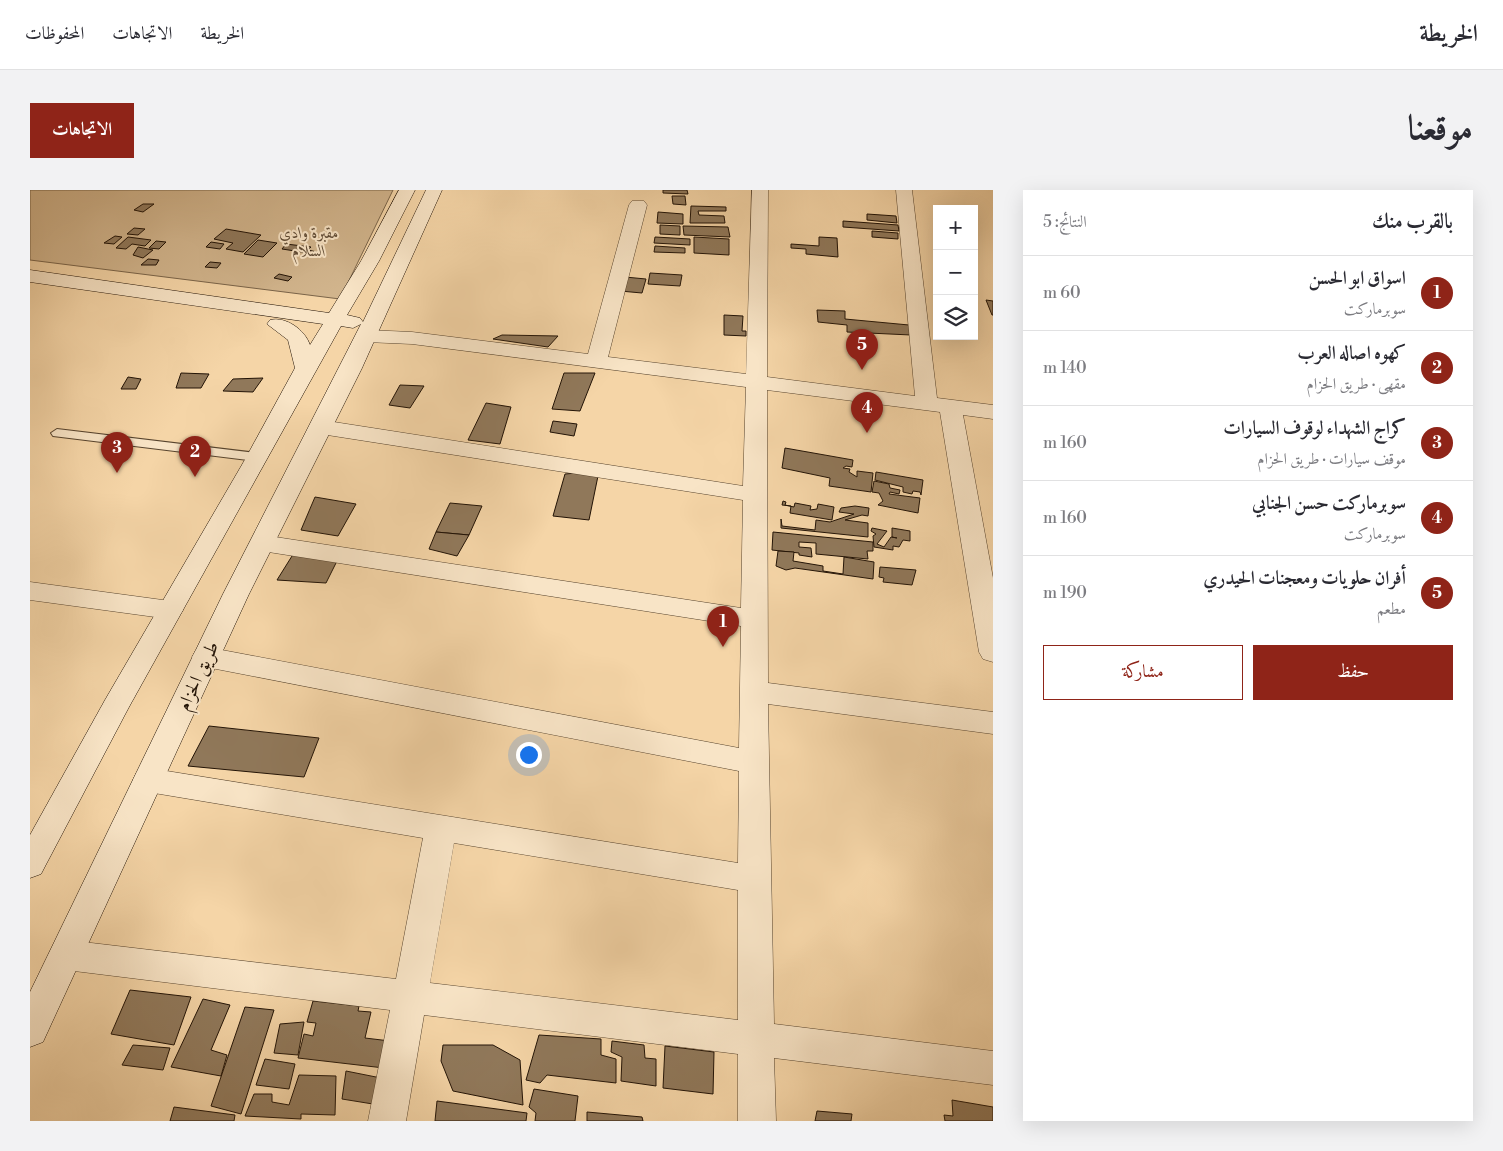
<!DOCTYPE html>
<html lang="ar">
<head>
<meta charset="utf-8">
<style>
  :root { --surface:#fff; --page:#f2f2f3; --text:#2b2b33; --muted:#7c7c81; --line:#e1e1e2; --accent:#8f2418 }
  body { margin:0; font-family:"Libre Bodoni",Amiri,serif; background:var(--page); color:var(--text); direction:rtl }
  .controls { position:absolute; right:15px; top:15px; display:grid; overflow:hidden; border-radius:0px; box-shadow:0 5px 20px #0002 }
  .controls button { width:45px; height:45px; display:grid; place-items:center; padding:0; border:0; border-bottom:1px solid var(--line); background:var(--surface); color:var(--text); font:25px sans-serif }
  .you { position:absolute; left:498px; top:564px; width:18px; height:18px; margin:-12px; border:4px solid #fff; border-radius:50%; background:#1a73e8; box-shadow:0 0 0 8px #1a73e833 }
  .badge { display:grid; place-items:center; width:32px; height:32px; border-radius:50%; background:var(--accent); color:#fff; font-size:16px; font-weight:700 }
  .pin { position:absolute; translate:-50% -41px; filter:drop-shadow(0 1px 2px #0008) }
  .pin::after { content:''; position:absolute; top:26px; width:18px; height:15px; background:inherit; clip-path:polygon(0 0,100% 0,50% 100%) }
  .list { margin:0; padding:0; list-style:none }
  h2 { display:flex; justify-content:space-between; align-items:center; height:65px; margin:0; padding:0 20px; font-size:21px }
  h2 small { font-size:16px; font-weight:400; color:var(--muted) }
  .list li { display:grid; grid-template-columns:32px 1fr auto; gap:15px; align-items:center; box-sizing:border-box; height:75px; padding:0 20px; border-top:1px solid var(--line) }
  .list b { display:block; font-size:19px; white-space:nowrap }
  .list p { margin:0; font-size:16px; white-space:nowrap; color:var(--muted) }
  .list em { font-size:16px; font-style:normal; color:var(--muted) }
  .actions { display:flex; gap:10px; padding:15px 20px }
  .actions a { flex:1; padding:11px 0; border:1px solid var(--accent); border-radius:0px; text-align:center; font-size:18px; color:var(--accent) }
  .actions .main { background:var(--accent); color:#fff }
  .icon { flex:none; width:28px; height:28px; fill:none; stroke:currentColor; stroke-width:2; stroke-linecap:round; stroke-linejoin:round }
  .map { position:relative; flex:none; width:963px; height:931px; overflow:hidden; direction:ltr; border-radius:0px }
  header { display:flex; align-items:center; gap:30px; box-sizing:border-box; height:70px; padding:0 25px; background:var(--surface); border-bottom:1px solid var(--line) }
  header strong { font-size:24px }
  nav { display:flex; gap:28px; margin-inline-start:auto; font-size:18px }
  .intro { display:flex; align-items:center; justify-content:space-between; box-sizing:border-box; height:120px; padding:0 30px }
  h1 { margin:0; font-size:35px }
  .button { padding:12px 22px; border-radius:0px; background:var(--accent); color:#fff; font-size:18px; font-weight:700 }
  main { display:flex; gap:30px; padding:0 30px }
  aside { flex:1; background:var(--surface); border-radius:0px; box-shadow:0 5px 20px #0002 }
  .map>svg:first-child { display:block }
  .green { fill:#d1b48c; stroke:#7a6449 }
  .building { fill:#90785a; stroke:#221306 }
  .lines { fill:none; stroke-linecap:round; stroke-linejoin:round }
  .lane-casing { stroke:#57442e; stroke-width:2 }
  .street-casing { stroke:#57442e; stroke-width:1 }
  .secondary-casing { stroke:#221306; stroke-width:1 }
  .lane { fill:#f8e4c6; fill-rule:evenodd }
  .street { fill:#f8e4c6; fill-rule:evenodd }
  .secondary { fill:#f8e4c6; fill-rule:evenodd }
  .labels { text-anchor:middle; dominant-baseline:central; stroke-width:4; stroke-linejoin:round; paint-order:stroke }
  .far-park-label { font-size:16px; font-style:italic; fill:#5f4b35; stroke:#f8e4c6 }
  .street-label { font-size:19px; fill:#221306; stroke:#f8e4c6 }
</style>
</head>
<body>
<header>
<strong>الخريطة</strong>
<nav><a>الخريطة</a><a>الاتجاهات</a><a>المحفوظات</a></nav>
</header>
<div class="intro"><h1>موقعنا</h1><a class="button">الاتجاهات</a></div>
<main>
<aside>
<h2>بالقرب منك<small>النتائج: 5</small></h2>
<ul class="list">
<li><span class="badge">1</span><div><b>اسواق ابو الحسن</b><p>سوبرماركت</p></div><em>60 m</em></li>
<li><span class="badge">2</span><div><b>كهوه اصاله العرب</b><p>مقهى · طريق الحزام</p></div><em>140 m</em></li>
<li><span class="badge">3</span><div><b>كراج الشهداء لوقوف السيارات</b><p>موقف سيارات · طريق الحزام</p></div><em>160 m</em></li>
<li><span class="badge">4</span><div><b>سوبرماركت حسن الجنابي</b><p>سوبرماركت</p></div><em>160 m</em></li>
<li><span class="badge">5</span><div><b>أفران حلويات ومعجنات الحيدري</b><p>مطعم</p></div><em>190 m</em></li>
</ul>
<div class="actions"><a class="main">حفظ</a><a>مشاركة</a></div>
</aside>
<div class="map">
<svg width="963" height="931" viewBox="0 0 963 931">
  <rect width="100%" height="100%" fill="#f5d5a7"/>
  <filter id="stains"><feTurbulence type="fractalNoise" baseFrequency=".004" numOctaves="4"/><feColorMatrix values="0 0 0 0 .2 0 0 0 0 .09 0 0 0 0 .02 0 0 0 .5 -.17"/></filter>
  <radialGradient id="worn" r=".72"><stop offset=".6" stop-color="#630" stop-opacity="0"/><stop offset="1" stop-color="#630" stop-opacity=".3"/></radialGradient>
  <path class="green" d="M0,0H363L310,109L0,70Z"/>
  <g class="building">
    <path d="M633,0H657L658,4L633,3Z"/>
    <path d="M642,6H655L656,15L643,14Z"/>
    <path d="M113,14H124L113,22L104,20Z"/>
    <path d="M661,16L696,17V21H668L669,25L694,26L695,33H660Z"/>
    <path d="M628,22L653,24V34L627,33Z"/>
    <path d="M837,24L866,26L867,33L837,30Z"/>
    <path d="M813,31L868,35L869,41L813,37Z"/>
    <path d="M630,35L650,36V45L630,44Z"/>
    <path d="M653,36L698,37L700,47L654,45Z"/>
    <path d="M104,38L115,39L108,45L97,44Z"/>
    <path d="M196,39L231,45L213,62L196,59L203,53L184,49Z"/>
    <path d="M842,41L868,43V49L842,47Z"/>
    <path d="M85,46L92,47L84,54L74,53Z"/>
    <path d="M98,47L121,50L115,56L102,54L96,59L86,58Z"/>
    <path d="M625,47L660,49V55L624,53Z"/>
    <path d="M664,47L699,49V65L664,63Z"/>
    <path d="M789,47L807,48L808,67L776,64V59L761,58V54L789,56Z"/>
    <path d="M228,50L247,53L233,67L214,64Z"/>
    <path d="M126,51L136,52L129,59L119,58Z"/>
    <path d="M181,52L194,54L190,59L176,57Z"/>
    <path d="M256,54L281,57L278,60L287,62L285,64L252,59Z"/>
    <path d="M625,56L655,58V63L624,62Z"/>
    <path d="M108,57L123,60L113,68L103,65Z"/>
    <path d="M118,69L129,70L126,75H111Z"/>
    <path d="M180,72L191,73L187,78L175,77Z"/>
    <path d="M620,83L652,85L650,96L618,94Z"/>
    <path d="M249,84L262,87L258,91L244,88Z"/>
    <path d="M595,87L616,89L612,103L590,101Z"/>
    <path d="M956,110L963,111V125H962Z"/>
    <path d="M787,120L815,121V129L879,135L881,145L817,142V135L788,132Z"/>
    <path d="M694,125L713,126L712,141H716V146L694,145Z"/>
    <path d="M472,145L528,146L518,157L463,149Z"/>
    <path d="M151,183L179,184L171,198H146Z"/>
    <path d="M534,183H565L550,221L522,219Z"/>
    <path d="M98,187L111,189L106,199H91Z"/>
    <path d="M233,188L223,202L193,201L203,189Z"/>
    <path d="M370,195L394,196L380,218L359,215Z"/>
    <path d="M456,213L481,217L470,254L438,250Z"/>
    <path d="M523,231L547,234L544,246L520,242Z"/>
    <path d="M755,258L823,270L822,277L816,276L813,278L820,279L819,282L827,287V281L843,283L841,302L799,296L800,288L752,278Z"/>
    <path d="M569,281L559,330L523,326L535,284Z"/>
    <path d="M846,282L893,290L891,305L890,302L883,301L882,304L873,302V297L845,290Z"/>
    <path d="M844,291L859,294L860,298L870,300L869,304L860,302L859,304L890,308L888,323L848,315L853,311L849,303L842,302Z"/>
    <path d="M285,307L326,314L308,346L271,340Z"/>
    <path d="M753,311L756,312L755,315L764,317L765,313L781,316L780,320L787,319L788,314L804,317L802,330L760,323L761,316L752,315Z"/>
    <path d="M420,313L452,316L439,345L406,342Z"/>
    <path d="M825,316L839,318L838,326L832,325L815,330L838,333V347L751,338V329L752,336L785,340L786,330L800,332L824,324L809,322L811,318Z"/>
    <path d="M842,338L857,341L847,354L854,357L861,347L867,348L862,347V338L880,341V351L873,350L869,357L863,356V360L844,357L843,346L846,344L841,341Z"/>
    <path d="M406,342L439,345L427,366L399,359Z"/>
    <path d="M743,342L843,352V361H837L838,369L786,364V353L769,352V357L781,358L782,367L769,365V363L742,360Z"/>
    <path d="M267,358L310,365L296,393L247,390Z"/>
    <path d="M748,361L764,362L763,371L793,376V381L813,384L814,367L844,372L843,389L765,378L756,380L746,376Z"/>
    <path d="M850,377L886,380L882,395L853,392L854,388L849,387Z"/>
    <path d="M179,536L289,548L274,587L158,576Z"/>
    <path d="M100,800L161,807L144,855L81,844Z"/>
    <path d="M173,809L200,815L181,860L197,865L191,886L141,877Z"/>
    <path d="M283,811L329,816L328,821L341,822L335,848L360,851L354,878L268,868L274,844L283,846L286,833L277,832Z"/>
    <path d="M215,817L244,820L211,924L181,916Z"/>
    <path d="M274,832L268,865L244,863L250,834Z"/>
    <path d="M509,845L571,849V865L586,869V893L517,885L510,893L496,890Z"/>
    <path d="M582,851L614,855L615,868L626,869V896L591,891L592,867L581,862Z"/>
    <path d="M103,855L140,858L133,880L92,875Z"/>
    <path d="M413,855H463L490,870L493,915L423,901L411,871Z"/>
    <path d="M635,856L684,862L683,904L633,898Z"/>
    <path d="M235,869L265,874L259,899L226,895Z"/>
    <path d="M316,881L351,888L349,915L312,909Z"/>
    <path d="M269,885L306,886L305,925L271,924V929L215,926L224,904H242V912L259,915Z"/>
    <path d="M504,899L548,906L545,931H505L506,923L499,917Z"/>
    <path d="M922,910L963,917V931H915L914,925L923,926Z"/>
    <path d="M407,911L497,923L496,931H405Z"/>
    <path d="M144,917L205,925L204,931H140Z"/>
    <path d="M787,921L822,924L821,931H785Z"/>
    <path d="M557,922L612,927L613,931H557Z"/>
  </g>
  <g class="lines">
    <g class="lane-casing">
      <path id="lane" d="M27,239L227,263L233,267L227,271L23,246L21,243Z"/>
    </g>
    <g class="street-casing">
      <g id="street">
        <path d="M722,0H738L737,187L885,206L866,0H882L907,208L963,215V229L933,225L963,388V472L953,469L949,462L910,222L737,200L738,493L963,522V544L738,514L744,834L963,861V895L744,868L746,931H708V864L394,825L376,931H338L360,820L36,780L24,776L19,765L24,754L36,750L366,789L393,648L118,602L107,598L103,590L107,582L118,578L708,673L709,581L176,477L166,474L162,467L166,460L176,457L709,558L711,436L232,361L223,359L220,353L223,347L232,345L711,418L713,310L291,244L283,242L280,237L283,232L291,230L713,296L716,197L382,154L336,152L329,150L326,146L329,142L336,140L382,142L558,164L599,15L602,11H614L617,15L578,167L716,184ZM424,653L708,700V830L400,793Z"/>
        <path d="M0,392L140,411L149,414L153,420L149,426L140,429L0,410Z"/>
      </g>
    </g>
    <g class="secondary-casing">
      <path id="secondary" d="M369,0H385L349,71L317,125L330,128L333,132L396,0H412L332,178L219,404L13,852L0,857V802L193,404L331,134L323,138L311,136L99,517L11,684L0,688V645L75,510L213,273L265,178L258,150L237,134L240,130C256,126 275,140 280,155L293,134L0,92V80L299,123L331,71Z"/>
    </g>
    <use href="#lane" class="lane"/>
    <use href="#street" class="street"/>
    <use href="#secondary" class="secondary"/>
  </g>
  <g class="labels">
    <g class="far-park-label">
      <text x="279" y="43">مقبرة وادي<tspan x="279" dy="18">السلام</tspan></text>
    </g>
    <g class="street-label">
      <text transform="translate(168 486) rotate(-65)">طريق الحزام</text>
    </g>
  </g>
  <rect width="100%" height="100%" filter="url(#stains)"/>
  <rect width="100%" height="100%" fill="url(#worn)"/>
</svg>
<div class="controls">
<button>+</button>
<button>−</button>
<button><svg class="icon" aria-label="layers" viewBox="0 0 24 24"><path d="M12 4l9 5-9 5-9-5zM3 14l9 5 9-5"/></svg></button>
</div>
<div class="you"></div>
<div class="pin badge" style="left:693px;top:457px">1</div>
<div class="pin badge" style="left:165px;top:287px">2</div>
<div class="pin badge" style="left:87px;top:283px">3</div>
<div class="pin badge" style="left:837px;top:243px">4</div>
<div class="pin badge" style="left:832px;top:180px">5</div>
</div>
</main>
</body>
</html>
